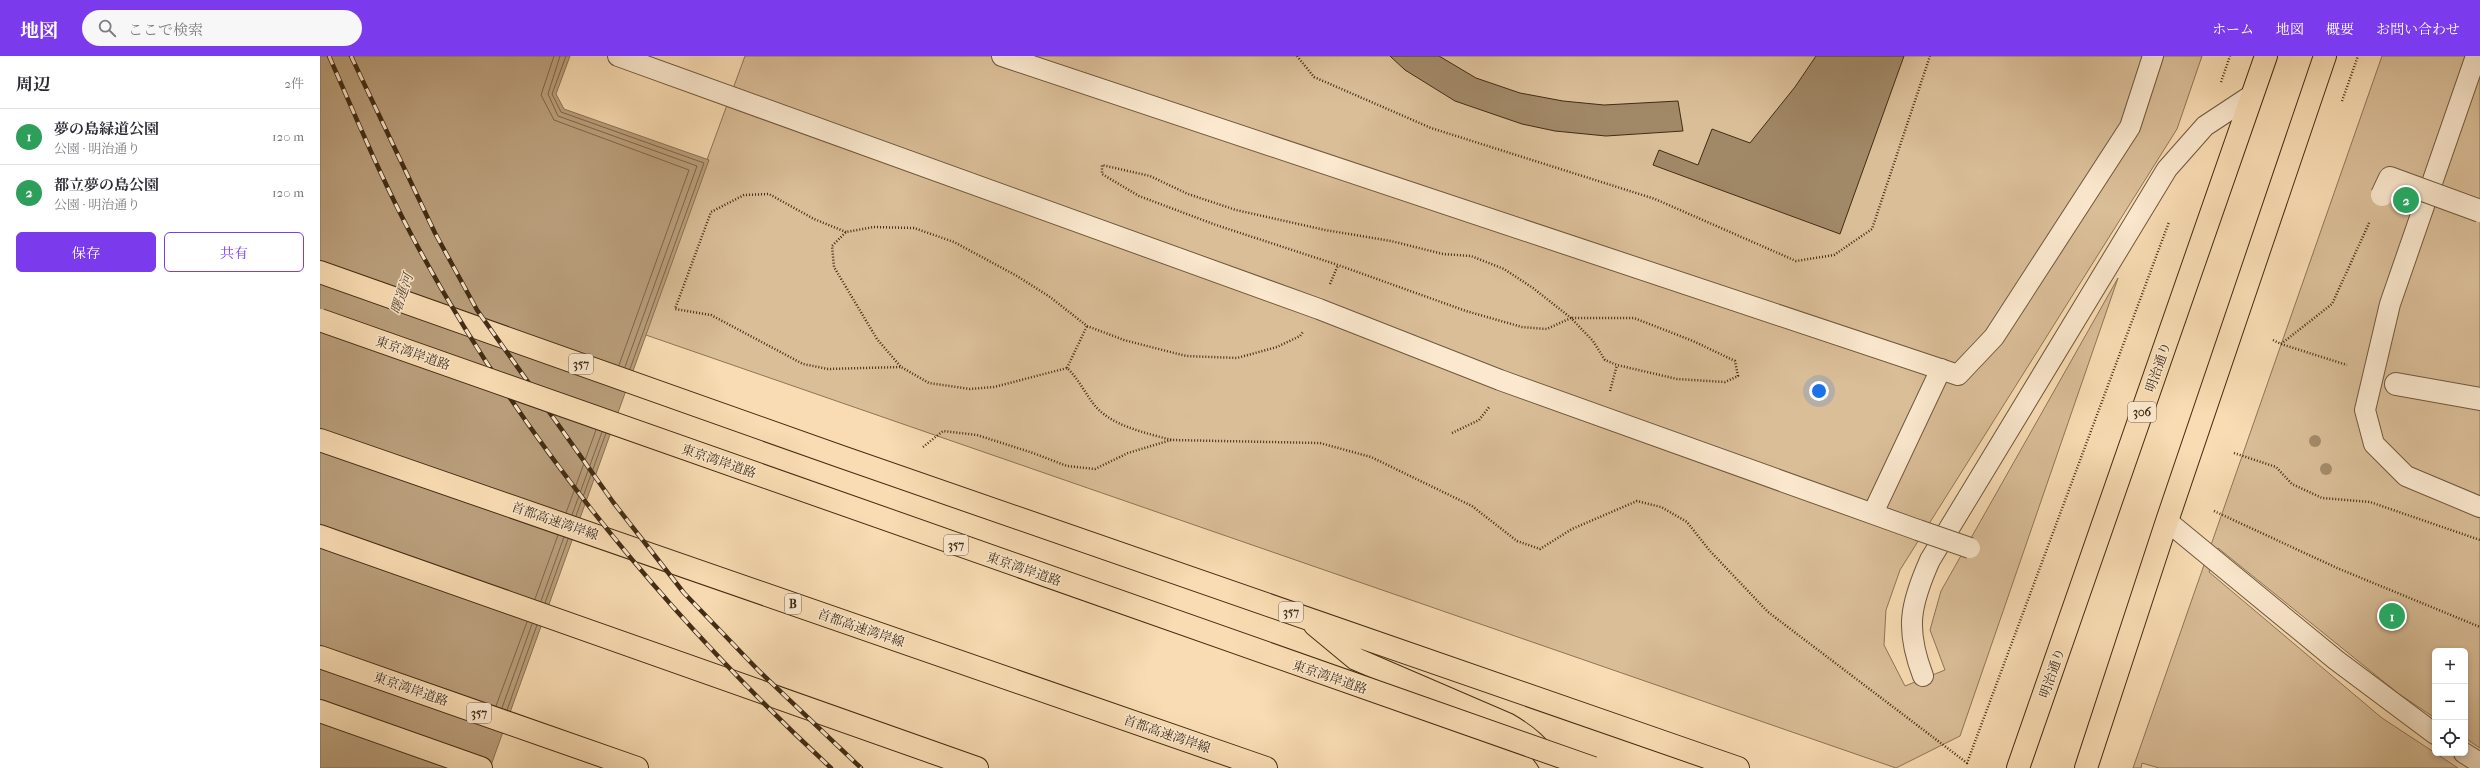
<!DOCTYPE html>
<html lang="ja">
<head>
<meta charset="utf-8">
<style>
  :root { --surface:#fff; --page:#f7f7f7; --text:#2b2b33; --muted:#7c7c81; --line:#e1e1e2; --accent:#7c3aed }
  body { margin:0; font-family:"IM FELL French Canon","Noto Serif JP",serif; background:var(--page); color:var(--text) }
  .controls { position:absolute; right:12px; bottom:12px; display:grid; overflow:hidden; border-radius:6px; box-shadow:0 2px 6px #0003 }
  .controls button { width:36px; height:36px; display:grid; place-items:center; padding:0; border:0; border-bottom:1px solid var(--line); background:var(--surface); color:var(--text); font:20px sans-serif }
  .you { position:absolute; left:1499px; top:335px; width:14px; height:14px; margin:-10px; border:3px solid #fff; border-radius:50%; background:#1a73e8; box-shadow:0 0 0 6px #1a73e833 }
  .badge { display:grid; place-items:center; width:26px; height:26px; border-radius:50%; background:var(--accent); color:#fff; font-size:13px; font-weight:700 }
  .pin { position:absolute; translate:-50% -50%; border:2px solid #fff; box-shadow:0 1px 4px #0006 }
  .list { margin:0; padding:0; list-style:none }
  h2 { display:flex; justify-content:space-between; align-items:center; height:52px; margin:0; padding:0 16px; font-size:17px }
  h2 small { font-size:13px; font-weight:400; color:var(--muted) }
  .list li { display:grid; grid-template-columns:26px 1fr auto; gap:12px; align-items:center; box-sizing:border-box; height:56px; padding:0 16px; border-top:1px solid var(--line) }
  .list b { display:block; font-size:15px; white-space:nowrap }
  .list p { margin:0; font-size:13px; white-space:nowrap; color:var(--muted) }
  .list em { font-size:13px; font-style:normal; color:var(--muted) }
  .actions { display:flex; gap:8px; padding:12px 16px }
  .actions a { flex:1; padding:9px 0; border:1px solid var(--accent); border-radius:6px; text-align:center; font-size:14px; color:var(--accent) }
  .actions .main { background:var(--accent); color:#fff }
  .icon { flex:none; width:22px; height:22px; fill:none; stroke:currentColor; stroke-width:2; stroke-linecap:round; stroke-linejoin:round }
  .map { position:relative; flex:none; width:2160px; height:712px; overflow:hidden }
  header { display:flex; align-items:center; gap:24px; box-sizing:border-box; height:56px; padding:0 20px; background:var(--accent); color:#fff }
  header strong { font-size:19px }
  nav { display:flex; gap:22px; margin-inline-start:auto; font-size:14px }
  .search { width:280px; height:36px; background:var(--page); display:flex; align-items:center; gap:10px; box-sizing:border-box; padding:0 14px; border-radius:22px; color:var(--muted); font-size:15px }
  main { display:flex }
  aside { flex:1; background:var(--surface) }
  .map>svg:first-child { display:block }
  .green { fill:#dabe98; stroke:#8e7556 }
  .water { fill:#bba07d; stroke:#8b7253 }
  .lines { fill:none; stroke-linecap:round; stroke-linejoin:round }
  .shore { stroke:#7e6648; stroke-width:1 }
  .building { fill:#a18867; stroke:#422c14 }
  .lane-casing { stroke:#70583c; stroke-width:22 }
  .street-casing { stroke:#70583c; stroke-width:24 }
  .primary-casing { stroke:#422c14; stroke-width:24 }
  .highway-casing { stroke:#422c14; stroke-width:24 }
  .path { stroke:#422c14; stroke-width:2.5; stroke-dasharray:1 2; stroke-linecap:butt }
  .lane { stroke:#fbe8ce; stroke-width:20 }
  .street { stroke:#fbe8ce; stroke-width:22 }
  .primary { stroke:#f9dcb3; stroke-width:22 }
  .highway { stroke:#f9dcb3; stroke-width:22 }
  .rail-casing { stroke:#422c14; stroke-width:4.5 }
  .rail { stroke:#fbe8ce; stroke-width:3; stroke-dasharray:9; stroke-linecap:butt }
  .lane-bridge-casing { stroke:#70583c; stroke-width:22; stroke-linecap:butt }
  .street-bridge-casing { stroke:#70583c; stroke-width:24; stroke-linecap:butt }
  .highway-bridge-casing { stroke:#422c14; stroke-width:24; stroke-linecap:butt }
  .lane-bridge { stroke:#fbe8ce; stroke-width:20 }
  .street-bridge { stroke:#fbe8ce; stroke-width:22 }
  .highway-bridge { stroke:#f9dcb3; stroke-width:22 }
  .tree { fill:#a58b6a }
  .labels { text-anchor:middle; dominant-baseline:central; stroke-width:3; stroke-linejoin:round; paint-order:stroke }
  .shield { fill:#fbe8ce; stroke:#7a644c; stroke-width:1 }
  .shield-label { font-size:12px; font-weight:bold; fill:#422c14 }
  .street-label { font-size:13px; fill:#422c14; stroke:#fbe8ce }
  .water-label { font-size:14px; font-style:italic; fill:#60492e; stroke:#fbe8ce }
</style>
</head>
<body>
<header>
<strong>地図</strong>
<div class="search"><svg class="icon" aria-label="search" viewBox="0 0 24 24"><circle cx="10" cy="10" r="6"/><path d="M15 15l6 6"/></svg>ここで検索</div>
<nav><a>ホーム</a><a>地図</a><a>概要</a><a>お問い合わせ</a></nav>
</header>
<main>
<aside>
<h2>周辺<small>2件</small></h2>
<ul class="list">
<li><span class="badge" style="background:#2e9e5b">1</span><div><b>夢の島緑道公園</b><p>公園 · 明治通り</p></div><em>120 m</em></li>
<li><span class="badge" style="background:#2e9e5b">2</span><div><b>都立夢の島公園</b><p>公園 · 明治通り</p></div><em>120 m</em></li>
</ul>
<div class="actions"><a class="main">保存</a><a>共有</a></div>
</aside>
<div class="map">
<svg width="2160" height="712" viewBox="0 0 2160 712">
  <rect width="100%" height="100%" fill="#f9dcb3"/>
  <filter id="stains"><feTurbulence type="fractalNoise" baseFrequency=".005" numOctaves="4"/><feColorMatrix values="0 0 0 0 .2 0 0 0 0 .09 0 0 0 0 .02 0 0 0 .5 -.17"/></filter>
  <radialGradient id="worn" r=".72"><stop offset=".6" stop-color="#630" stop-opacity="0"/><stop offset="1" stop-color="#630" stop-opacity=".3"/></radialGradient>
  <g class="green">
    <path d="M425,0H1882L1857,73L1580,514L1566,554L1564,589L1585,630L1625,614L1610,574L1621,535L1798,222L1640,680L1576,712L323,278Z"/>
    <path d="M2062,0H2160V692L2145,682V595H2115V662L2079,638L1898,492L1889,516L2062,662L2138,712H1839L1822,707L1821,712H1813Z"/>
  </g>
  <path class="water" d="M0,0H250L236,38L244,53L389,104L170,712H0Z"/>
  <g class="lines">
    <g class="shore">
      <path d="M234,0L221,39L234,64L369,114L299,309"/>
      <path d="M240,0L228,38L238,60L377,110L305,311"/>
      <path d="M246,0L232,38L241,56L384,107L310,313"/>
      <path d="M246,457L276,374"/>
      <path d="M252,459L282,376"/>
      <path d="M256,460L286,377"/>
      <path d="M215,543L238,479"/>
      <path d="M221,545L244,481"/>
      <path d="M225,547L248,483"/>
      <path d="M176,650L207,566"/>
      <path d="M182,652L212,568"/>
      <path d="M187,654L217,569"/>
    </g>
  </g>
  <g class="building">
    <path d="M1070,0H1119L1156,22L1200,37L1243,45L1284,49L1358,45L1363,75L1286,80L1235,75L1202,68L1135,45L1085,14Z"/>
    <path d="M1496,0H1584L1520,178L1333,109L1339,94L1378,109L1392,73L1430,87L1475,31Z"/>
  </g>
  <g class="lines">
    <g class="lane-casing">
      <g id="lane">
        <path d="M298,0L999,253L1180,324L1598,474"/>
        <path d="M682,0L1638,319L1674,281L1810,71L1833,0"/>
        <path d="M2156,0L2070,248L2045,354L2054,388L2086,420L2160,451"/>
        <path d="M1553,457L1621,313"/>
        <path d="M1847,465L2016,604L2115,678"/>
        <path d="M1603,620C1585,573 1590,549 1610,504L1847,113L1885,70L1932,39"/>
        <path d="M2144,697L2160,707"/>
      </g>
    </g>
    <g class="street-casing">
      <path id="street" d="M2076,328L2160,343"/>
    </g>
    <g class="primary-casing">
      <g id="primary">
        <path d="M1698,712L1946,0"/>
        <path d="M1766,712L1847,465L2005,0"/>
      </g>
    </g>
    <g class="highway-casing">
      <g id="highway">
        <path d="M0,216L522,401L1418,712"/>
        <path d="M0,384L946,712"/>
        <path d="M0,480L657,712"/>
        <path d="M995,569L1036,603L1187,668C1206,679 1222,691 1232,712"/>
        <path d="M0,601L317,712"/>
        <path d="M0,655L161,712"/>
      </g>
    </g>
    <g class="path">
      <path d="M977,0L994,21L1111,72L1335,143L1476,205L1514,199L1552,173L1610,0"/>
      <path d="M1901,26L1910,0"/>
      <path d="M2022,45L2038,0"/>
      <path d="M526,176L494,163L449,138L424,139L391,156L355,253L391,259L483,308L508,313L581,311"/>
      <path d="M1010,228L1018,209"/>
      <path d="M1251,262L1227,273L1202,271L1146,255L1018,209L896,169L819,140L782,118V109L830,120L868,138L916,154L1005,174L1071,185L1123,198L1151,200L1184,213L1213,232L1251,262L1273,285L1285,304L1297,309L1357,323L1405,326L1418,320L1415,305L1373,285L1314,262H1251"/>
      <path d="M1953,284L1961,288L2012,248L2050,165"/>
      <path d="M1961,288L2027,309"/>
      <path d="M747,312L767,270"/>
      <path d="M1290,335L1297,309"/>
      <path d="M1132,377L1159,364L1170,350"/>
      <path d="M851,384C827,377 795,371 777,352C766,340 760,324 747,312L674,331L650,333L609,327L581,311L557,283L514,211L512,190L526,176L554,171L594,172L634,186L697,220L730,241L767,270L804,284L866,300L917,302L957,291L980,280L983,276"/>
      <path d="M603,391L623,375L657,379L713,397L747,410L775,413L808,397L851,384L1000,387L1051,401L1152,450L1197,485L1220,493L1252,473L1317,445L1341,451L1367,466L1390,495L1448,556L1647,707L1849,166"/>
      <path d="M1914,397L1956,411L1972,428L2002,442L2050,446L2160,484"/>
      <path d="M1894,455L2017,512L2160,571"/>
    </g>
    <use href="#lane" class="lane"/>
    <use href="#street" class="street"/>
    <use href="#primary" class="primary"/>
    <use href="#highway" class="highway"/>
    <g class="rail-casing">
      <g id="rail">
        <path d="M9,0C36,61 61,122 92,180C199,380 345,558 511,712"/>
        <path d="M31,0L115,177L157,254L293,446L364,537L439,615L541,712"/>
      </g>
    </g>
    <use href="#rail" class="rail"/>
    <g class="lane-bridge-casing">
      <path id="lane-bridge" d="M1598,474L1650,492"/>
    </g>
    <g class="street-bridge-casing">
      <path id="street-bridge" d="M2062,139L2070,122L2160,155"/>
    </g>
    <g class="highway-bridge-casing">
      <path id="highway-bridge" d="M0,264L1273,712"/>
    </g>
    <use href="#lane-bridge" class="lane-bridge"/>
    <use href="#street-bridge" class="street-bridge"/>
    <use href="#highway-bridge" class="highway-bridge"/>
  </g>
  <g class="tree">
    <circle cx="1995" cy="385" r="6"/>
    <circle cx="2006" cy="413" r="6"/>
  </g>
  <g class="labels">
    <g class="shield">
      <rect x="249" y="298" width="24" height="20" rx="3"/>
      <rect x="1808" y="346" width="28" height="20" rx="3"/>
      <rect x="624" y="479" width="24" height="20" rx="3"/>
      <rect x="465" y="538" width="16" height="20" rx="3"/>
      <rect x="959" y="546" width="24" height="20" rx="3"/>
      <rect x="147" y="647" width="24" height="20" rx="3"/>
    </g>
    <g class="shield-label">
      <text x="261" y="308">357</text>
      <text x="1822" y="356">306</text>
      <text x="636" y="489">357</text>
      <text x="473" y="548">B</text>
      <text x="971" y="556">357</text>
      <text x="159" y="657">357</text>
    </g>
    <g class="street-label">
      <text transform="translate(93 297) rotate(19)">東京湾岸道路</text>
      <text transform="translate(1838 311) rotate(-71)">明治通り</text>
      <text transform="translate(399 405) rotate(19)">東京湾岸道路</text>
      <text transform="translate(235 465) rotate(19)">首都高速湾岸線</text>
      <text transform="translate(704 513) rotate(19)">東京湾岸道路</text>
      <text transform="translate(541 572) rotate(19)">首都高速湾岸線</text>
      <text transform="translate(1732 617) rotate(-71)">明治通り</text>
      <text transform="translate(1010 621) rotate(19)">東京湾岸道路</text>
      <text transform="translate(91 633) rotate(19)">東京湾岸道路</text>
      <text transform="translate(847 678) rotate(19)">首都高速湾岸線</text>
    </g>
    <g class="water-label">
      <text transform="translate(82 238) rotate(-71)">曙運河</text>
    </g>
  </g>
  <rect width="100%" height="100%" filter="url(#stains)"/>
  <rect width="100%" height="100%" fill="url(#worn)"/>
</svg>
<div class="controls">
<button>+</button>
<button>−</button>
<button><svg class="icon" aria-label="locate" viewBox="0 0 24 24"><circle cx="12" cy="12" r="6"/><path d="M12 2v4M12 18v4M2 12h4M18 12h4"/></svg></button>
</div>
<div class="you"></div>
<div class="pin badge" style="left:2072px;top:560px;background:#2e9e5b">1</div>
<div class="pin badge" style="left:2086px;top:144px;background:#2e9e5b">2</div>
</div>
</main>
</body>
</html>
